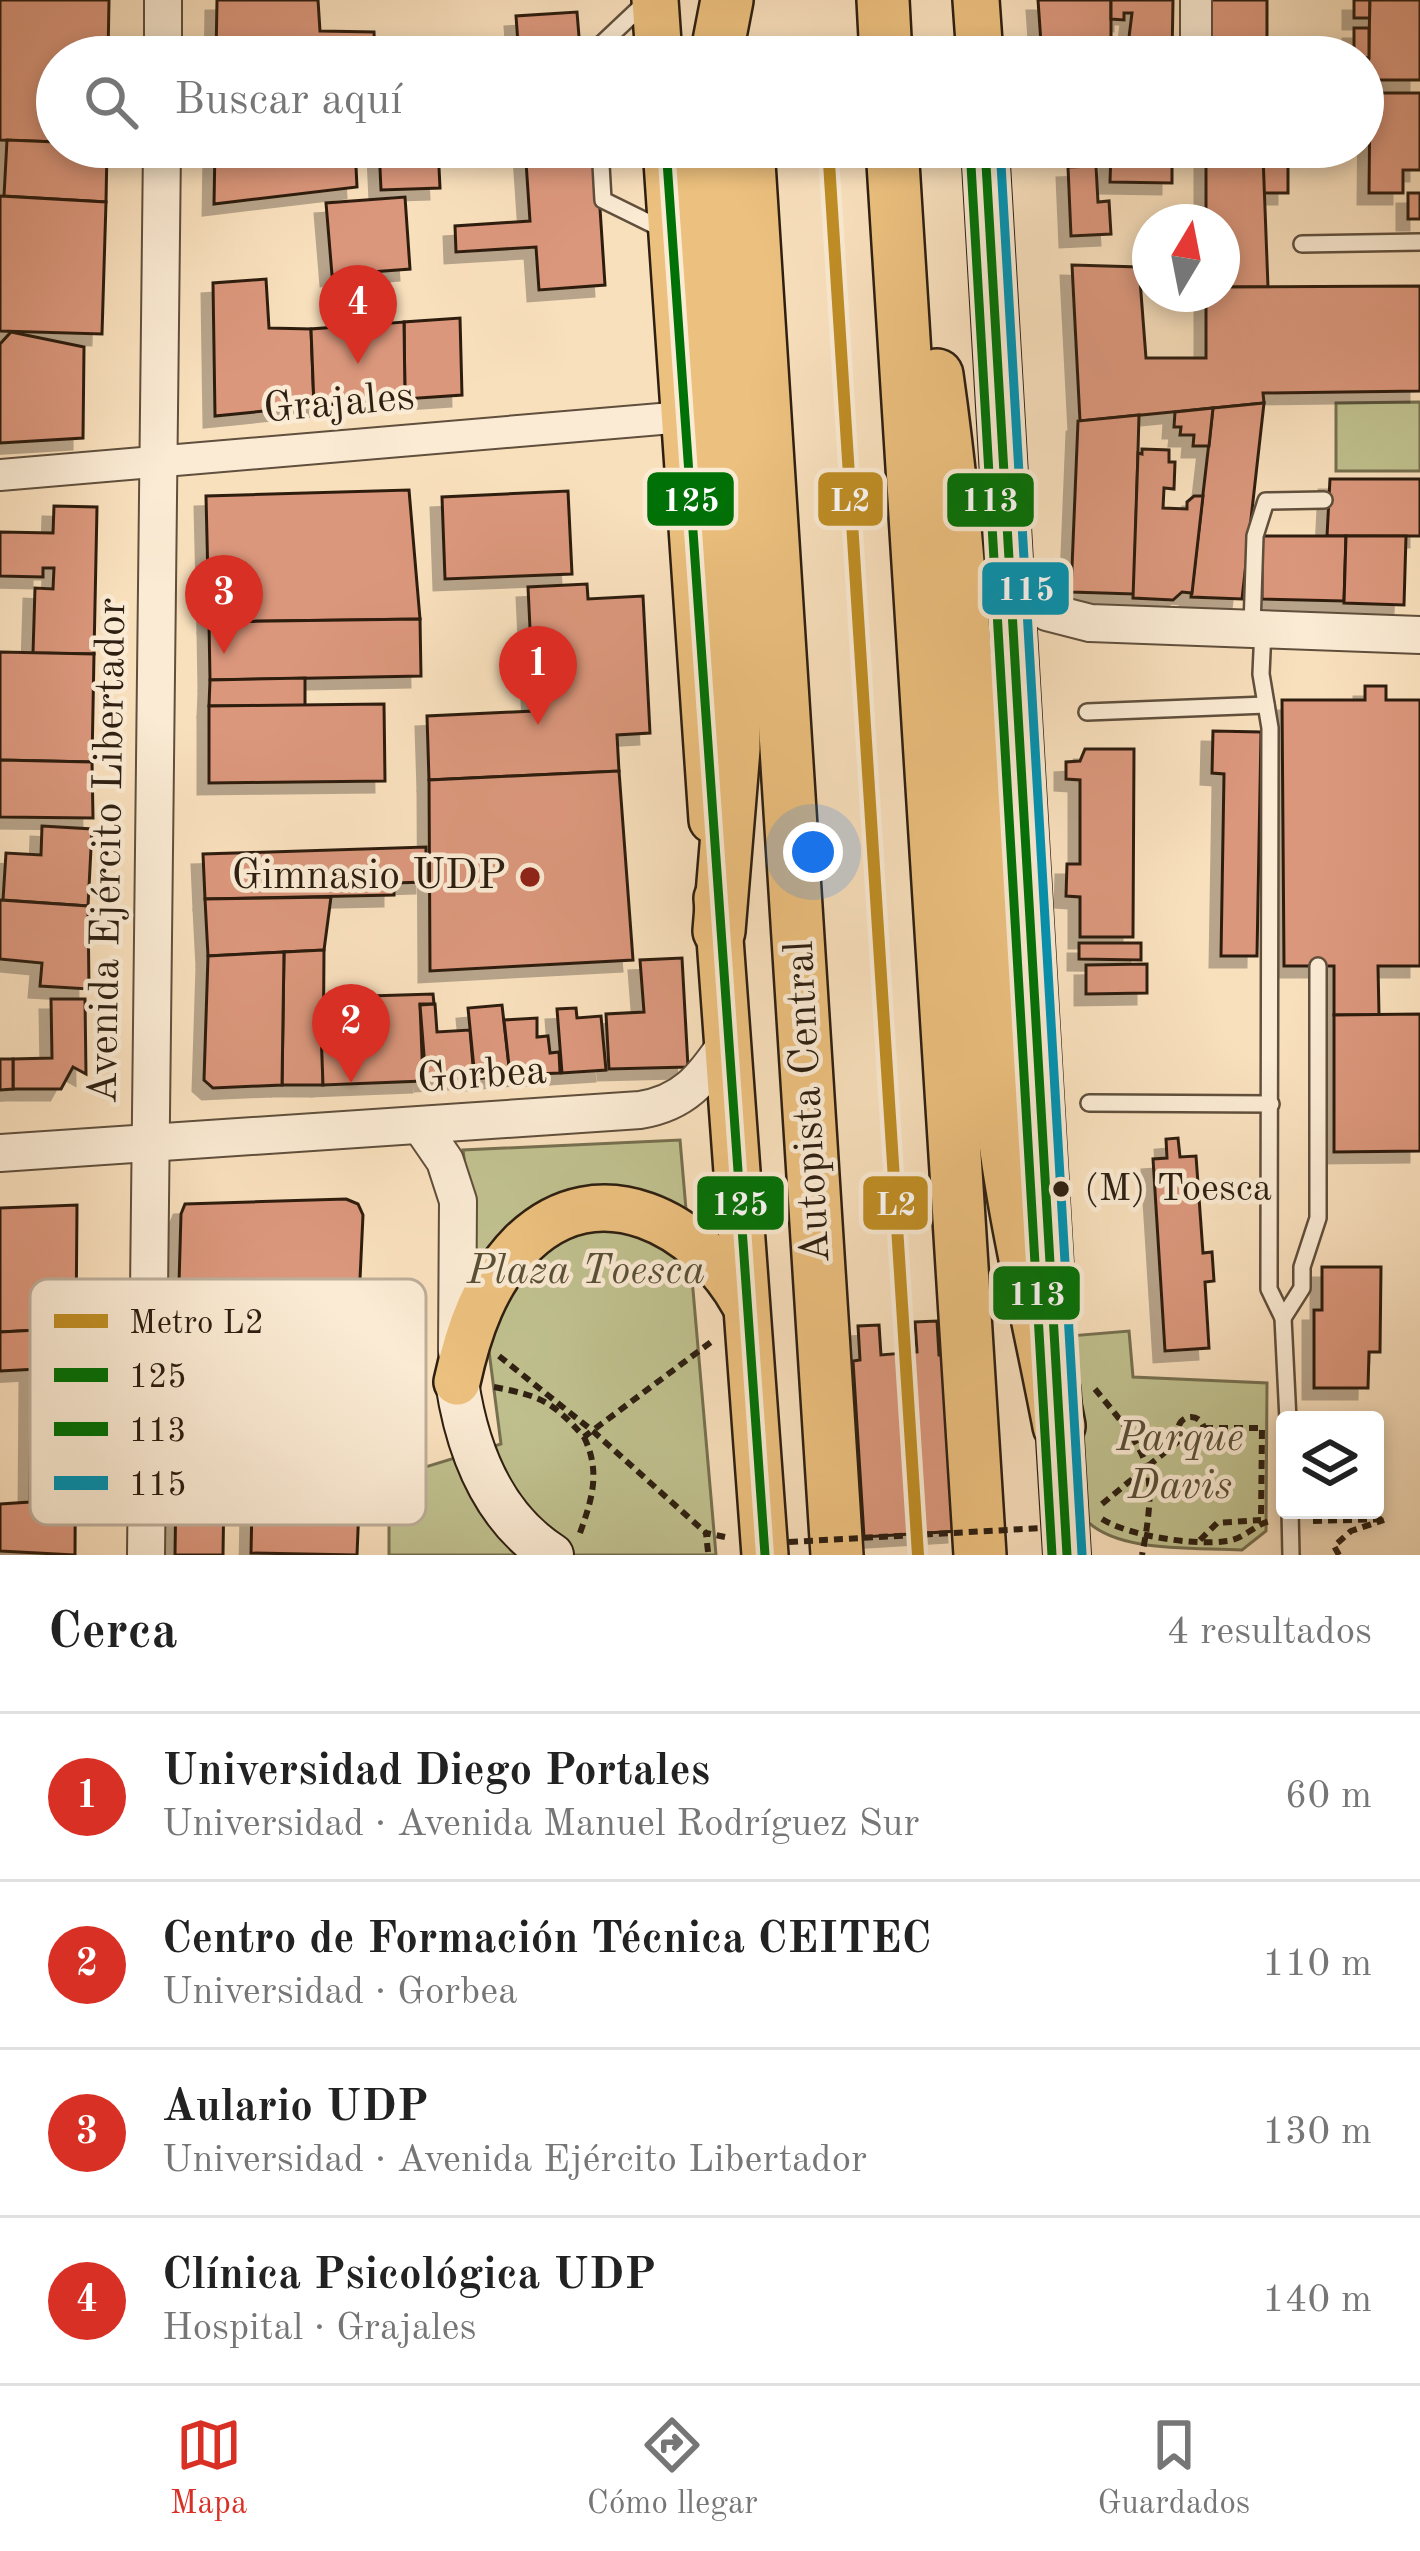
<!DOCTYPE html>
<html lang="es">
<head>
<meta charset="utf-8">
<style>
  :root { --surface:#fff; --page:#f6f6f6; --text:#222; --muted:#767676; --line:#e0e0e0; --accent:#d93025 }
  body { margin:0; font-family:"Old Standard TT",serif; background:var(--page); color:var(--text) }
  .controls { position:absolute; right:36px; bottom:36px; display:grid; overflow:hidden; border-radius:12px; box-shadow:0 6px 18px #0003 }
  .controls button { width:108px; height:108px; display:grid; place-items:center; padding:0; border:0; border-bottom:3px solid var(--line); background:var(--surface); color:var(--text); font:60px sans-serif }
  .compass { position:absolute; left:1132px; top:204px; width:108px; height:108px; border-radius:50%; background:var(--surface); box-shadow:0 6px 18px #0003; rotate:10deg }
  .you { position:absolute; left:813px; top:852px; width:42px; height:42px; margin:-30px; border:9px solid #fff; border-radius:50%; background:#1a73e8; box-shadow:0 0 0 18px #1a73e833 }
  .badge { display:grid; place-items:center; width:78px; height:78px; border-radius:50%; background:var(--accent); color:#fff; font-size:39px; font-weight:700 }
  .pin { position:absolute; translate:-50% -99px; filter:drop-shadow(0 3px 6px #0008) }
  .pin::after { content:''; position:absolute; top:63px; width:42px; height:36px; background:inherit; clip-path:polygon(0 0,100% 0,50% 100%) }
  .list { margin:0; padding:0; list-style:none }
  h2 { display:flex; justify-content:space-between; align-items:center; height:156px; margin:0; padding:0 48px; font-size:51px }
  h2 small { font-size:39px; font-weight:400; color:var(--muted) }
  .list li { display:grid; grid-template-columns:78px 1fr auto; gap:36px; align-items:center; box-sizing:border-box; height:168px; padding:0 48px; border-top:3px solid var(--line) }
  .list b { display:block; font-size:45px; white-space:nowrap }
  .list p { margin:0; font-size:39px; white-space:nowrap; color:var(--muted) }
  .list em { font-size:39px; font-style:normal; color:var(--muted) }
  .icon { flex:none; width:66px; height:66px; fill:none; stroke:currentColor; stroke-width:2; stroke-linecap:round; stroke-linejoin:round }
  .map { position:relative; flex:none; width:1420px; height:1555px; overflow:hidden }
  .search { position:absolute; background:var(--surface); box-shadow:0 6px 18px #0003; left:36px; right:36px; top:36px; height:132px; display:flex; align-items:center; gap:30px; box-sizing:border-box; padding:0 42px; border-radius:66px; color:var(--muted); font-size:45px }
  .sheet { height:828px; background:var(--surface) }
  nav { display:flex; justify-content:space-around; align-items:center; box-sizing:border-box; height:168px; border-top:3px solid var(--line); background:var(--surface); font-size:33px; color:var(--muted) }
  nav a { display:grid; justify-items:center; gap:6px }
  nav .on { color:var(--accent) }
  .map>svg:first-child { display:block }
  .green { fill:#c0c18f; stroke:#767050; stroke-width:3 }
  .building { fill:#db977c; stroke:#2d1f11; stroke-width:3; filter:url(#shadow) }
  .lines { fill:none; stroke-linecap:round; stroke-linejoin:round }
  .service-casing { stroke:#604f3c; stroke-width:20 }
  .minor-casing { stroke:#604f3c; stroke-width:34 }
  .tertiary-casing { stroke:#604f3c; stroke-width:40 }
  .secondary-casing { stroke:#2d1f11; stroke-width:46 }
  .primary-casing { stroke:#2d1f11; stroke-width:50 }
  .motorway-casing { stroke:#2d1f11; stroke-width:56 }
  .path { stroke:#2d1f11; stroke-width:6; stroke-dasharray:9 6; stroke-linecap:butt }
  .service { stroke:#fbebd4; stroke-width:15 }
  .minor { stroke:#fbebd4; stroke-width:30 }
  .tertiary { stroke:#fbebd4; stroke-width:36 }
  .secondary { stroke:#fbebd4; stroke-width:42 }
  .primary { stroke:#ecc07e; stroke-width:45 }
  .motorway { stroke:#ecc07e; stroke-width:51 }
  .path-bridge { stroke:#2d1f11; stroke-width:6; stroke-dasharray:9 6; stroke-linecap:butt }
  .bus-1-casing { stroke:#fbebd4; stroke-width:18 }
  .bus-2-casing { stroke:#fbebd4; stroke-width:18 }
  .bus-3-casing { stroke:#fbebd4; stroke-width:18 }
  .bus-1 { stroke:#007106; stroke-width:9 }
  .bus-2 { stroke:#007106; stroke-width:9 }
  .bus-3 { stroke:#0093b3; stroke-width:9 }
  .metro-1-casing { stroke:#fbebd4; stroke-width:21 }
  .metro-1 { stroke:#c08e25; stroke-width:12 }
  .poi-dot { fill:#8f2418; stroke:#fbebd4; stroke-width:4.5 }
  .bus-dot { fill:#2d1f11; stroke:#fbebd4; stroke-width:4.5 }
  .labels { text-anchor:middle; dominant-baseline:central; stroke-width:9; stroke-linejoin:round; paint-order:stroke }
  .bus-label { font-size:39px; fill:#2d1f11; stroke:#fbebd4; text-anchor:start }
  .street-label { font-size:42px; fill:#2d1f11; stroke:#fbebd4 }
  .poi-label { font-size:42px; fill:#2d1f11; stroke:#fbebd4; text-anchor:end }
  .park-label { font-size:42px; font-style:italic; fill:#595037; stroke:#fbebd4 }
  .key { fill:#fbebd4; stroke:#bdae9a; stroke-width:3 }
  .key-label { font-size:33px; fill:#2d1f11 }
  .line-badge { stroke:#fbebd4; stroke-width:4.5 }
  .badge-label { font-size:33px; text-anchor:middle; font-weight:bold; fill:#fff }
</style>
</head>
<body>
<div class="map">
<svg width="1420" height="1555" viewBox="0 0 1420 1555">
  <defs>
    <filter id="shadow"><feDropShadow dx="-11" dy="11" stdDeviation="0" flood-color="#0004"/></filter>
  </defs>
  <rect width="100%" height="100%" fill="#f9e0bd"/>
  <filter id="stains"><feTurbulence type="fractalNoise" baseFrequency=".00167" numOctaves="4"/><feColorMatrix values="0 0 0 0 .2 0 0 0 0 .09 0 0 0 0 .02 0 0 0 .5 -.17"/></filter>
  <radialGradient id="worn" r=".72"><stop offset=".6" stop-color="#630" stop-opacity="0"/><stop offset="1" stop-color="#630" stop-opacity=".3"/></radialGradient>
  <g class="green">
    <path d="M1420,402V471H1336V403Z"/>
    <path d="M680,1140L716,1555H389V1478L501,1444L463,1150Z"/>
    <path d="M1129,1331L1133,1377L1267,1383L1266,1531L1242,1550C1195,1547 1116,1554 1084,1518L1069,1336Z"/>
  </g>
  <g class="building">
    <path d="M0,0H109L108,57H57V142L0,140Z"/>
    <path d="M217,0H318L320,31L374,32L375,57H216Z"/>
    <path d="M1038,0H1111V48H1099V57H1042Z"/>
    <path d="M1111,0H1173L1172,57H1111V48L1133,50V38L1129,37L1132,13H1124V20L1111,19Z"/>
    <rect x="1206" y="0" width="61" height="57"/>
    <rect x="1354" y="0" width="16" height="18"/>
    <path d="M1370,0H1420V80H1368Z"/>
    <path d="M577,12L580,49L589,48L590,57H519L516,16Z"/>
    <path d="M1354,28H1369V58L1354,57Z"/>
    <path d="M1370,93H1420V170H1403V193H1369Z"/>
    <path d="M7,140L57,142V147H107L106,202L4,196Z"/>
    <path d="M215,147H355L357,187L214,204Z"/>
    <path d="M379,147H438L440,188L381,190Z"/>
    <path d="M525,147H596L605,285L539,290L536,247L456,252L455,226L530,221Z"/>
    <path d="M1111,147H1169V154L1111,153Z"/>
    <path d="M1206,147H1288V193H1263V156L1206,154Z"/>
    <path d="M1111,153L1172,154V183L1110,182Z"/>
    <path d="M1206,154L1263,156L1268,287H1222V222H1206Z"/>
    <path d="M1096,166L1098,202L1109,201L1111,234L1071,236L1068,167Z"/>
    <rect x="1408" y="193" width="12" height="26"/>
    <path d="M0,196L106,202L102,334L0,331Z"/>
    <path d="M405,197L410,269L332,275L326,203Z"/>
    <path d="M1072,265L1139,267L1146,358H1206V294H1222V287L1420,286V391L1263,393L1264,403L1080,421Z"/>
    <path d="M266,279L269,328L311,329L314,406L215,416L213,283Z"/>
    <path d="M460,318L462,395L405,399L404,322Z"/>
    <path d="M404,322L405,399L314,406L311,329Z"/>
    <path d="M11,332L84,347L83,438L0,443V344Z"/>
    <path d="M1264,403L1242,599L1191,597L1213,408Z"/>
    <path d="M1213,408L1209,446H1193L1194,435H1180L1181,427H1174L1175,412Z"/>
    <path d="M1139,415L1134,594L1071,592L1078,421Z"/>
    <path d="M1142,449L1169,450V462H1175L1174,489L1164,488L1163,508L1187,509V502L1194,496H1203L1192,593L1182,592L1173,600L1133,598L1138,453L1142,454Z"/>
    <path d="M1330,479H1420V536H1327Z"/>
    <path d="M409,490L420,619L209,622L206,496Z"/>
    <path d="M568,491L572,574L445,579L442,497Z"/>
    <path d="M54,506L97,507L94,654L33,653L35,588L53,589L54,568H43V577L0,576V532L53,533Z"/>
    <path d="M1262,536H1346L1344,601L1262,599Z"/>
    <path d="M1346,536H1406L1404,605L1344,603Z"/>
    <path d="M587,584L588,599L643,596L650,733L617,735L619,771L429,780L427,716L534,711L528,587Z"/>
    <path d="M420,619L421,676L210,680L209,622Z"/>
    <path d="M0,652L94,654L92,762L0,760Z"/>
    <path d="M305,678V706H209L210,680Z"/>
    <path d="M1365,686H1386V700H1420V966H1378L1379,1015H1334V966H1284L1282,700H1365Z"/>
    <path d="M384,704L385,781L209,783V706Z"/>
    <path d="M1213,731L1261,732L1257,956H1221L1224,774L1212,773Z"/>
    <path d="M1085,749H1134L1133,937H1080V897L1066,896L1067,864H1080V780L1066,779V762L1080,761Z"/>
    <path d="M0,760L92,762L93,818L0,817Z"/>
    <path d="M619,771L633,960L430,971L429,780Z"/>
    <path d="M42,826L92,829L88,906L3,900L6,853L41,855Z"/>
    <path d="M426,847V882L394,883V895L205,899L203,854Z"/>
    <path d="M331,897L324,950L208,956L205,899Z"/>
    <path d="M0,900L88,906L89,989L40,986L42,963L0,959Z"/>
    <path d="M1079,943H1141V960L1079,959Z"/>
    <path d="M324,950L323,1085H282L284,952Z"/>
    <path d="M284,952L282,1085L213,1088L204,1080L208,956Z"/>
    <path d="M682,958L688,1067L609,1069L606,1014L644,1012L640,960Z"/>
    <path d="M1147,964V993L1086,994V965Z"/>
    <path d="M433,994L434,1004H420L423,1081L323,1085L321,1031L371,1029L370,996Z"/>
    <path d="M51,999H85L86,1074L73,1067L61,1089H13V1059L52,1058Z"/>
    <path d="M435,1004L437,1032L470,1030L474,1077L426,1080L420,1005Z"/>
    <path d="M502,1005L510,1075L475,1079L468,1008Z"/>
    <path d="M576,1008L577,1018L601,1016L606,1070L562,1073L557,1009Z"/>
    <path d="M1420,1014V1151L1334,1152V1015Z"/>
    <path d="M537,1018V1037L548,1036L550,1053L559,1052L560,1073L510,1075L504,1020Z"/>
    <path d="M0,1059H13V1089L0,1090Z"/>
    <path d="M1178,1138L1180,1157L1196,1156L1203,1253L1212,1252L1214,1281L1205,1282L1209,1348L1165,1351L1153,1159L1167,1158L1166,1139Z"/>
    <path d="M346,1199L358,1204L363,1215L358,1322L178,1318L181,1214L185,1204Z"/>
    <path d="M77,1205L76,1328L0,1332V1208Z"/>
    <path d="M1322,1267H1381L1380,1352H1369L1368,1388H1314V1310H1322Z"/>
    <path d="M937,1321L939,1355H946L958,1531L864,1537L853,1361L860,1360L858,1326L879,1325L881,1355L917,1352L915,1322Z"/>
    <path d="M76,1328V1367L0,1371V1332Z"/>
    <path d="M76,1367L75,1555L0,1551V1504L30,1502L31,1370Z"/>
    <path d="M176,1485L224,1487L223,1555H175Z"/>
    <path d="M252,1504L359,1506L357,1555L251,1553Z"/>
  </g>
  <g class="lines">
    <g class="service-casing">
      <g id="service">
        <path d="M593,57V52L646,2"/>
        <path d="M600,147L603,200L666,231"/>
        <path d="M1302,244L1420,242"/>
        <path d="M1252,626L1255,536L1266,501L1324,500"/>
        <path d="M1263,629L1261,674L1270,728L1269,1289L1283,1318L1288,1420"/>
        <path d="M1087,712L1266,705"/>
        <path d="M1089,1103L1271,1104"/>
        <path d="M1283,1318L1302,1288V1267L1318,1218V966"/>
        <path d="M1290,1510L1291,1555"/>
      </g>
    </g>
    <g class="minor-casing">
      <g id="minor">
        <path d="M1196,57V0"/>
        <path d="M0,475L684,417"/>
      </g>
    </g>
    <g class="tertiary-casing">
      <g id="tertiary">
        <path d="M163,57V0"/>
        <path d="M1010,588L1047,612L1090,623L1420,635"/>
        <path d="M421,1126L445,1161L458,1201L457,1352"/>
        <path d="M0,1153L640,1110C684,1103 703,1079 727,1043"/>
        <path d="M146,1555L162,147"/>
      </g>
    </g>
    <g class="secondary-casing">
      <path id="secondary" d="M457,1382C467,1449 493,1517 552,1555"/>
    </g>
    <g class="primary-casing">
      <g id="primary">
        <path d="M655,0L659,57"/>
        <path d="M976,0L980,57"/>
        <path d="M666,147L712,820"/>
        <path d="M985,147L1052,1306"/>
        <path d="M717,898L765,1555"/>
        <path d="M457,1382C468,1331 485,1281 523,1243C600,1169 700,1224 744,1303"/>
        <path d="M1057,1390L1067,1555"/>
      </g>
    </g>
    <g class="motorway-casing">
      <g id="motorway">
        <path d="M883,0L886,57"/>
        <path d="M716,57L727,0"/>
        <path d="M709,147L735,643L734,749L719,931"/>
        <path d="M748,147L837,1555"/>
        <path d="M892,147L980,1555"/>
        <path d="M937,375C971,613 973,855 999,1093C1010,1205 1038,1315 1059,1426"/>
      </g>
    </g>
    <g class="path">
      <path d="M499,1356L594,1432L706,1533"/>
      <path d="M494,1387C541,1396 552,1401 584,1437L711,1342"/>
      <path d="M1095,1389C1112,1410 1141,1442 1147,1469C1153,1494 1147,1530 1142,1555"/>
      <circle cx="1191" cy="1430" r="13"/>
      <path d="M1204,1428H1262L1261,1520"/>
      <path d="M1102,1504L1181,1439"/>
      <path d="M1102,1519C1129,1536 1195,1546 1227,1541C1244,1539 1256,1524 1270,1521"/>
      <path d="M1313,1521L1388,1519"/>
      <path d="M580,1533C592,1499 601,1472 584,1437"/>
      <path d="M911,1534V1536"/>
      <path d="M1200,1540L1217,1523L1261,1520"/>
      <path d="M708,1552L706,1533L725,1537"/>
      <path d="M1339,1555L1334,1546L1351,1531L1384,1520"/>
    </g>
    <use href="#service" class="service"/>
    <use href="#minor" class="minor"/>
    <use href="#tertiary" class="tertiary"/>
    <use href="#secondary" class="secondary"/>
    <use href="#primary" class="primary"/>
    <use href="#motorway" class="motorway"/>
    <path class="path-bridge" d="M789,1542L1042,1528"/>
    <g class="bus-1-casing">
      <g id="bus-1">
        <path d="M666,147L765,1555"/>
        <path d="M985,147L1067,1555"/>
      </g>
    </g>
    <g class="bus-2-casing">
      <path id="bus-2" d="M970,148L1052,1555"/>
    </g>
    <g class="bus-3-casing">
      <path id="bus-3" d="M1000,147L1082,1554"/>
    </g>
    <use href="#bus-1" class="bus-1"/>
    <use href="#bus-2" class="bus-2"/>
    <use href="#bus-3" class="bus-3"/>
    <g class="metro-1-casing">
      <path id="metro-1" d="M828,147L918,1555"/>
    </g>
    <use href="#metro-1" class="metro-1"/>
  </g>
  <circle class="poi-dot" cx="530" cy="877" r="12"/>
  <circle class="bus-dot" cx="1061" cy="1189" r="10"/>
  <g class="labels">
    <g class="bus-label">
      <text x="1084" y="1189">(M) Toesca</text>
    </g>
    <g class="street-label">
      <text transform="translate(339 404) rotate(-5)">Grajales</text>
      <text transform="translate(109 851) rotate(-89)">Avenida Ejército Libertador</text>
      <text transform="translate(482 1076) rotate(-4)">Gorbea</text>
      <text transform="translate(809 1102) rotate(-93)">Autopista Central</text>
    </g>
    <g class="poi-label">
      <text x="506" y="877">Gimnasio UDP</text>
    </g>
    <g class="park-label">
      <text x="586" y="1272">Plaza Toesca</text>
      <text x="1180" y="1439">Parque<tspan x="1180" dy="48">Davis</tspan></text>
    </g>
  </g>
  <rect x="30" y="1279" width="396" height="246" rx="18" class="key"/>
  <rect x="54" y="1314" width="54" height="14" fill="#c08e25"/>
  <rect x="54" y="1368" width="54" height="14" fill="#007106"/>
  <rect x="54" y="1422" width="54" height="14" fill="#007106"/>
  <rect x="54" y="1476" width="54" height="14" fill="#0093b3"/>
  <g class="key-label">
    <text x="129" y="1333">Metro L2</text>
    <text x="129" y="1387">125</text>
    <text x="129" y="1441">113</text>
    <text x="129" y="1495">115</text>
  </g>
  <g class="line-badge">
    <rect x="645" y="470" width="91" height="58" rx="12" fill="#007106"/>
    <rect x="816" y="470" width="69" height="58" rx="12" fill="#c08e25"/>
    <rect x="945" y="471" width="91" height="58" rx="12" fill="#007106"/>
    <rect x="980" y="560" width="91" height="57" rx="12" fill="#0093b3"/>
    <rect x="695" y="1174" width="91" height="58" rx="12" fill="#007106"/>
    <rect x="861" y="1174" width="69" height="58" rx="12" fill="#c08e25"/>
    <rect x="991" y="1264" width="91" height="58" rx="12" fill="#007106"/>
  </g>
  <g class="badge-label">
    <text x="691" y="511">125</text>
    <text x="850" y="511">L2</text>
    <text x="990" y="511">113</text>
    <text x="1026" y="600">115</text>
    <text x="740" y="1215">125</text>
    <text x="896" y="1215">L2</text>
    <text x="1037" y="1305">113</text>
  </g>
  <rect width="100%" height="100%" filter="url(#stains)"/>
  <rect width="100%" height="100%" fill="url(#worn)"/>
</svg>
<div class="controls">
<button><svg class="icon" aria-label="layers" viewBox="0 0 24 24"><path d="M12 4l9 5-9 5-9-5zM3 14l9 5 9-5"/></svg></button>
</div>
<svg class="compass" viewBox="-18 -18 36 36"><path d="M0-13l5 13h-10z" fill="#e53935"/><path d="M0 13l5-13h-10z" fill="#767676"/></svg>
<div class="you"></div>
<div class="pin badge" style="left:538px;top:725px">1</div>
<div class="pin badge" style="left:351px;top:1083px">2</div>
<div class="pin badge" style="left:224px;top:654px">3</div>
<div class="pin badge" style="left:358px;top:364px">4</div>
<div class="search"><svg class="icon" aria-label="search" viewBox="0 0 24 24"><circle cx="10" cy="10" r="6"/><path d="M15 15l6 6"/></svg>Buscar aquí</div>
</div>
<section class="sheet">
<h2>Cerca<small>4 resultados</small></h2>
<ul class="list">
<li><span class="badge">1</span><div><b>Universidad Diego Portales</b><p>Universidad · Avenida Manuel Rodríguez Sur</p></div><em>60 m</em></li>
<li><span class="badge">2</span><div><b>Centro de Formación Técnica CEITEC</b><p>Universidad · Gorbea</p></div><em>110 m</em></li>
<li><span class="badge">3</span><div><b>Aulario UDP</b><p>Universidad · Avenida Ejército Libertador</p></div><em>130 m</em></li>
<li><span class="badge">4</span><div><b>Clínica Psicológica UDP</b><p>Hospital · Grajales</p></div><em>140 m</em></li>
</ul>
</section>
<nav>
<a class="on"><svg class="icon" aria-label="map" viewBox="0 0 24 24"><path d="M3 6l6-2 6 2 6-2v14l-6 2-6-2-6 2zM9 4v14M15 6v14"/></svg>Mapa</a>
<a><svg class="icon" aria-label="directions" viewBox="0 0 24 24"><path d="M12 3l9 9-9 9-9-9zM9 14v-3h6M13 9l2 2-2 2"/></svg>Cómo llegar</a>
<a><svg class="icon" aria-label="saved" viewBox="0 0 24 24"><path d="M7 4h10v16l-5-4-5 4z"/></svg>Guardados</a>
</nav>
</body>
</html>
